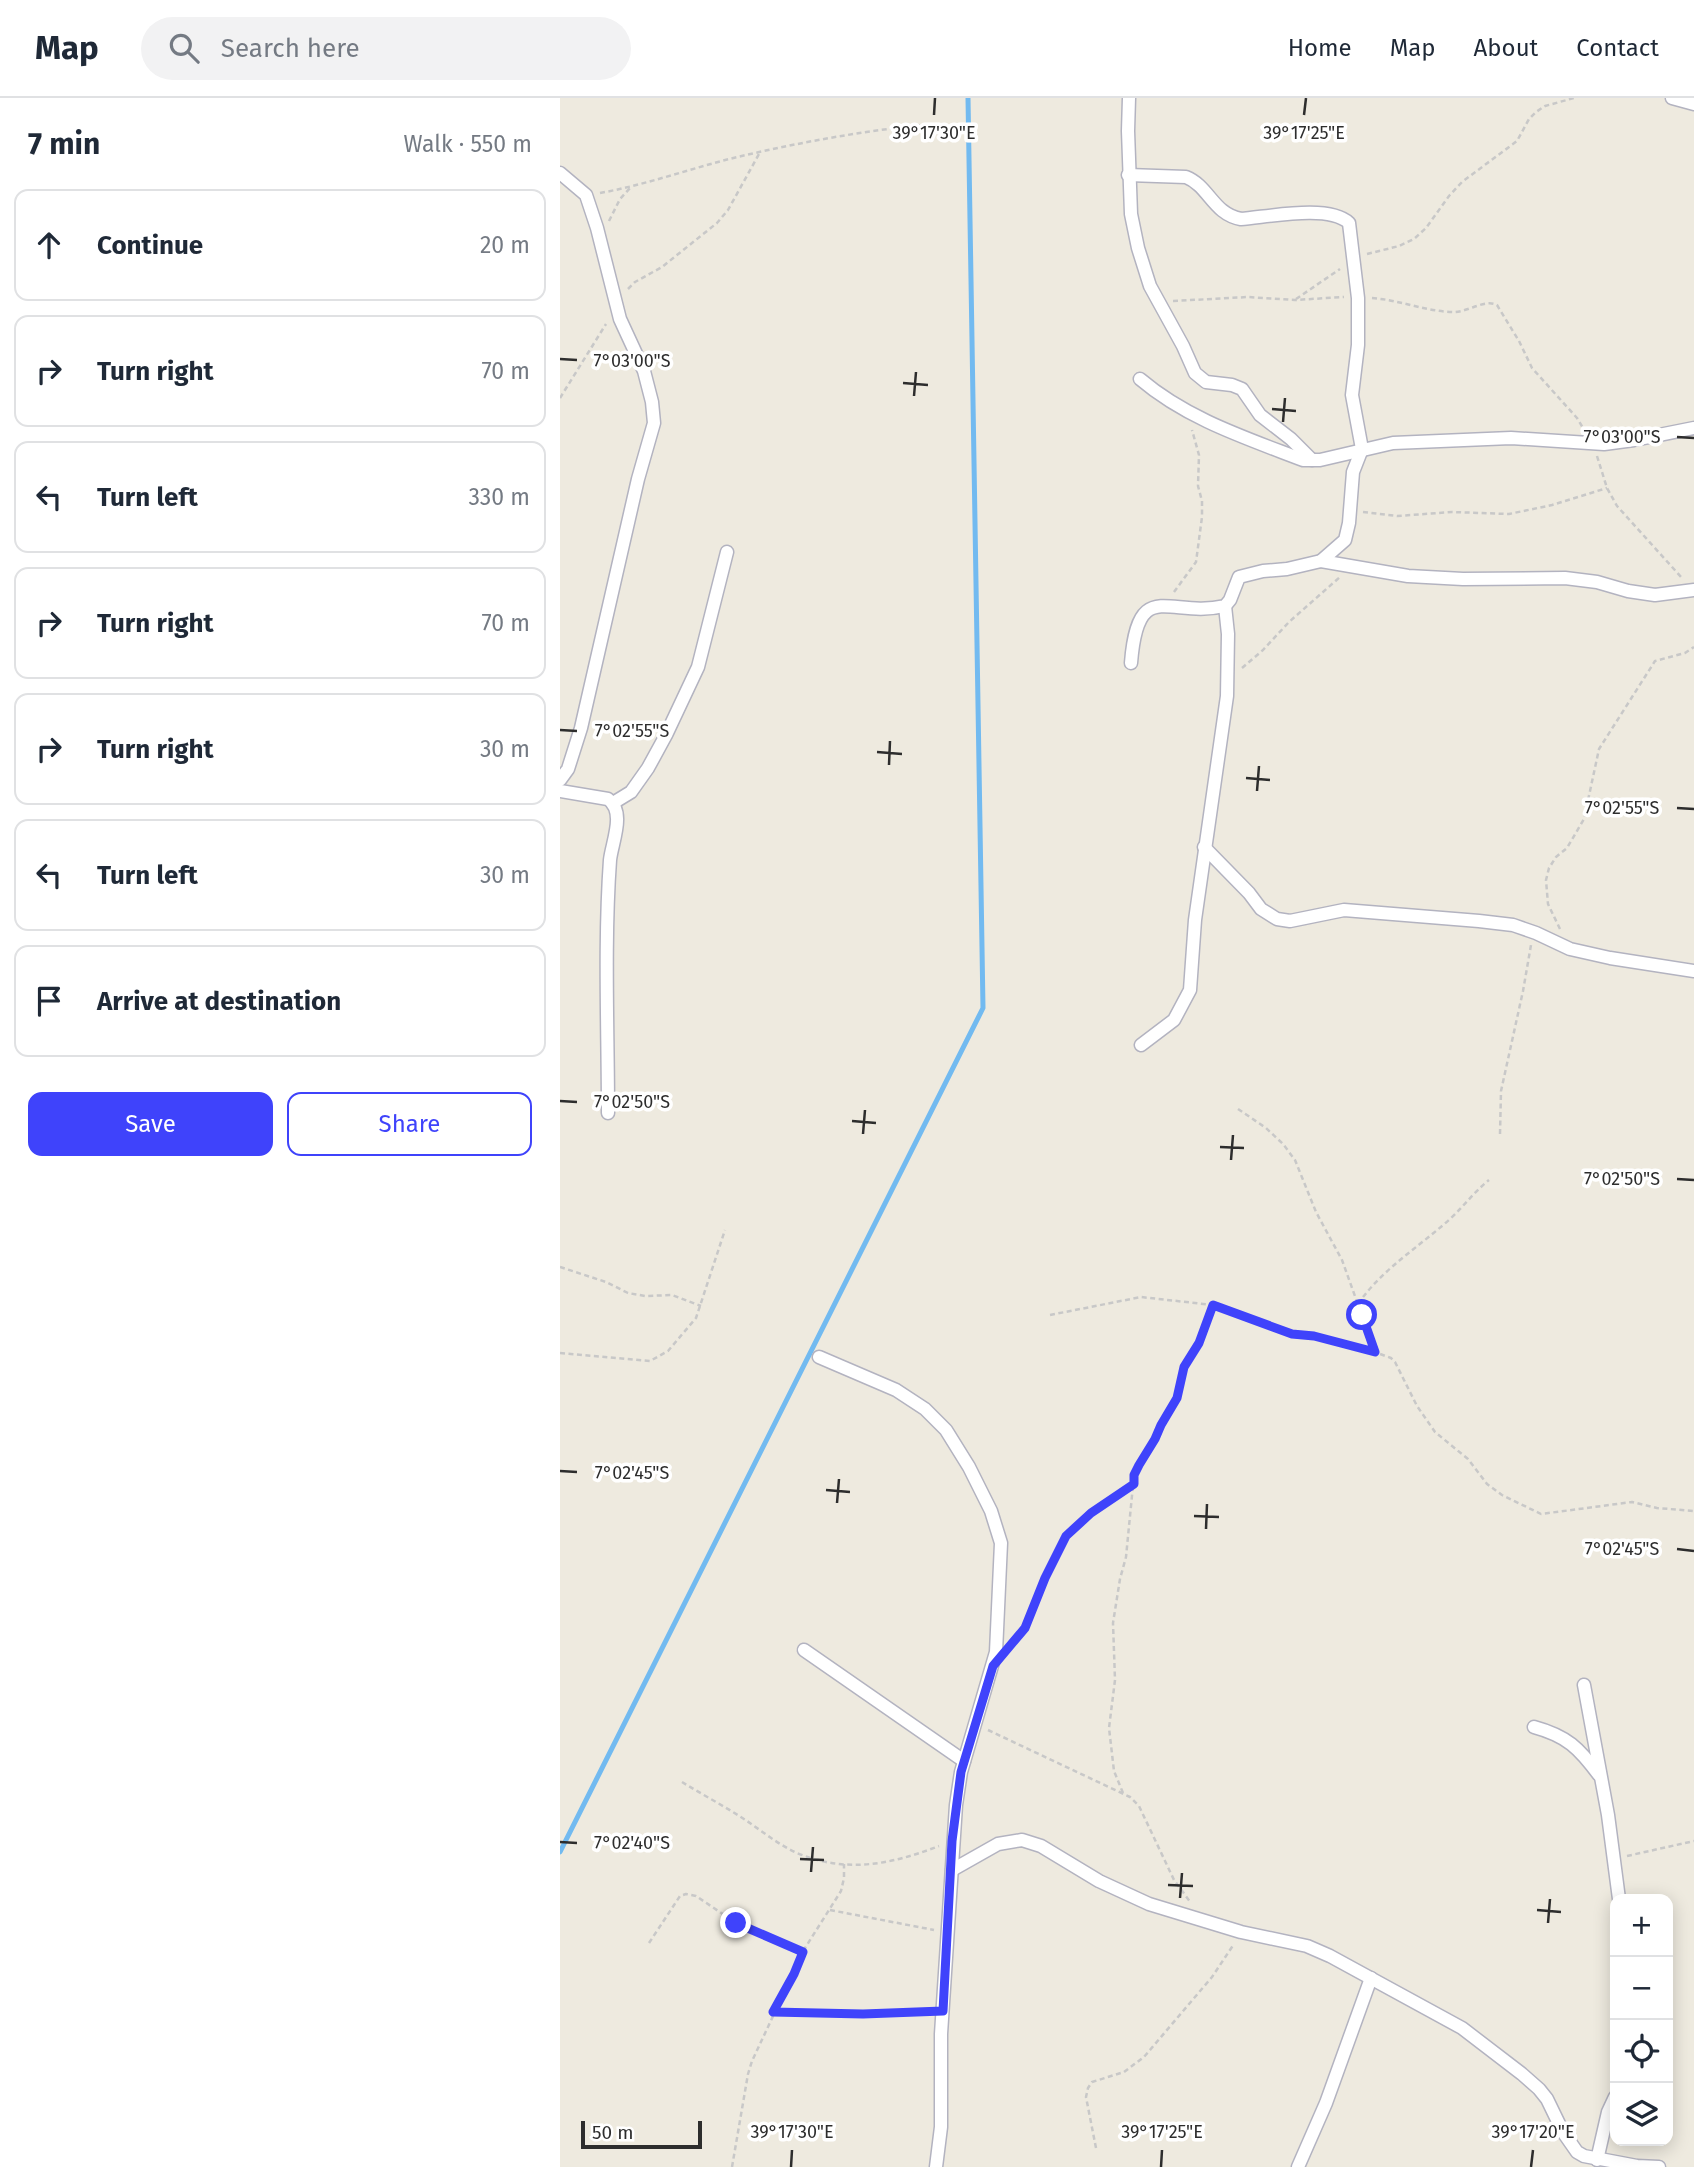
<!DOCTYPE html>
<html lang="en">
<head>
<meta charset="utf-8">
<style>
  :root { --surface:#fff; --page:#f2f2f3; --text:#1f2937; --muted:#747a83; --line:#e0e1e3; --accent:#3f43fb }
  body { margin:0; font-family:"Fira Sans",sans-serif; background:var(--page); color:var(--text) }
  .controls { position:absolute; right:21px; bottom:21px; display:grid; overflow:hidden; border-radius:14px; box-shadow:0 4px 18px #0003 }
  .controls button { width:63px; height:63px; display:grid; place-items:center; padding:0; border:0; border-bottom:2px solid var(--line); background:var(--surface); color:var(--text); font:35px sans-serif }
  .scale { position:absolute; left:21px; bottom:18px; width:121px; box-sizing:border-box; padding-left:7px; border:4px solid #2d2d2d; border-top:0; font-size:19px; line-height:24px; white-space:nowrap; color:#2d2d2d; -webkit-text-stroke:5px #fff; paint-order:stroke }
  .stop { position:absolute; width:21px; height:21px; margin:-16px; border:5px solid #3f43fb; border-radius:50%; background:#fff }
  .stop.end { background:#3f43fb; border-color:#fff; box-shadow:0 2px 7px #0008 }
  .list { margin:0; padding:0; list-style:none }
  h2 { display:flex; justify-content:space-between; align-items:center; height:91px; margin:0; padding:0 28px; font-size:30px }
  h2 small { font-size:23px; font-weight:400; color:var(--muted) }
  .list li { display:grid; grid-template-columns:46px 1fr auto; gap:21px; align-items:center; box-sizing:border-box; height:112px; margin:0 14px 14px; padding:0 14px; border:2px solid var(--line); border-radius:14px }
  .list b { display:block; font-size:26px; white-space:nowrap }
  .list em { font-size:23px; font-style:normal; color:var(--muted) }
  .actions { display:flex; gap:14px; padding:21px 28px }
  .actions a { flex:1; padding:16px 0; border:2px solid var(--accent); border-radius:14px; text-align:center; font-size:24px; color:var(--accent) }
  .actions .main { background:var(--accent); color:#fff }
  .icon { flex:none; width:38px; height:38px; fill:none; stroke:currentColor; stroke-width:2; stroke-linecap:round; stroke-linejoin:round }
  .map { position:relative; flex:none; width:1134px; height:2069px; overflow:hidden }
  header { display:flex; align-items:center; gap:42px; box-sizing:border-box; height:98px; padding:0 35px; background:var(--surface); border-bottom:2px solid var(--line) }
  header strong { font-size:33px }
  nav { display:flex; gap:38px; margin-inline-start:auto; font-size:24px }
  .search { width:490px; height:63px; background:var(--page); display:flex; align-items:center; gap:18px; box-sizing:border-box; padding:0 24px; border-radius:38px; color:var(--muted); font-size:26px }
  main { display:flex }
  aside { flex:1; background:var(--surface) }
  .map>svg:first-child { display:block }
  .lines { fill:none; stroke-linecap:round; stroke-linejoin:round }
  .stream { stroke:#72baf0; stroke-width:5 }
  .street-casing { stroke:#b3b3c0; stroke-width:15 }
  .path { stroke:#c8c8c8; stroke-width:2.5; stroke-dasharray:5 3.5; stroke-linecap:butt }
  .street { stroke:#fff; stroke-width:12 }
  .route { stroke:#3f43fb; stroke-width:9 }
  .ticks { fill:none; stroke:#2d2d2d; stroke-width:2.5 }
  .ticks-label { font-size:18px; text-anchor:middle; fill:#2d2d2d; stroke:#fff; stroke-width:7; stroke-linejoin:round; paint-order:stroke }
</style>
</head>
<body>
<header>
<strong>Map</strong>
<div class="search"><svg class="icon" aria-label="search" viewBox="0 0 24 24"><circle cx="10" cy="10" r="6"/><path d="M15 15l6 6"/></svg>Search here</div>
<nav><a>Home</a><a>Map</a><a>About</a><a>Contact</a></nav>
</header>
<main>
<aside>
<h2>7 min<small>Walk · 550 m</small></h2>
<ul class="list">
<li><svg class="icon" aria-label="ahead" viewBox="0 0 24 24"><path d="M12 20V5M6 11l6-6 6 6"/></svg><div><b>Continue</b></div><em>20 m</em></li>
<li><svg class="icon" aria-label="right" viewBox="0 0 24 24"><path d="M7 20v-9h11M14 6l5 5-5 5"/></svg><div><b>Turn right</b></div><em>70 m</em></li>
<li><svg class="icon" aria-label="left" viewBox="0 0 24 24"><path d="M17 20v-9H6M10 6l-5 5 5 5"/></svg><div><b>Turn left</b></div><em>330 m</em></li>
<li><svg class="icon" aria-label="right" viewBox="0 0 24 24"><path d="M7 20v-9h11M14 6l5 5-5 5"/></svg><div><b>Turn right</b></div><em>70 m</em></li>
<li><svg class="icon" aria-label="right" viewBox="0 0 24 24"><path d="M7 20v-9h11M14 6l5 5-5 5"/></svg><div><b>Turn right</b></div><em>30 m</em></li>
<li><svg class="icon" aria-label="left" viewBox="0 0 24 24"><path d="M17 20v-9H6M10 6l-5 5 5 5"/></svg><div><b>Turn left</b></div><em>30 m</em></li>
<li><svg class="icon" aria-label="arrive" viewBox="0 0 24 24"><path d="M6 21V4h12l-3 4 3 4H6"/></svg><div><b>Arrive at destination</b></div></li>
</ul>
<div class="actions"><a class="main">Save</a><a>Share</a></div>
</aside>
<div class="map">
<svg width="1134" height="2069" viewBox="0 0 1134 2069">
  <rect width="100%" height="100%" fill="#eeeadf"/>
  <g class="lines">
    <path class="stream" d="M0,1754L423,910L408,0"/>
    <g class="street-casing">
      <g id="street">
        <path d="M569,0L568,33L571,116L578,150L590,188L623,248L635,275L646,284L672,287L682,291L700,317L731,341L752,362"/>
        <path d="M1112,0L1134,6"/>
        <path d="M0,75L26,97L37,130L60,221L84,273L92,304L94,325L78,381L21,630L8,671L0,682"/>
        <path d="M568,77L626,79C649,88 653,116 681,121C708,119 769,106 789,125L798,200V247L792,297L802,351L793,374L789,425L785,442L761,463L727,471L703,473L679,479L670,502L665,508C609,521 578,477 571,565"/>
        <path d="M580,281C627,321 686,340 743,362H760L833,345L951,340L1044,346L1074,342L1134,330"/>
        <path d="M761,463L848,478L903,481L1005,480L1037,484L1068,493L1095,497L1134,492"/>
        <path d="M0,693L48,701C66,714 52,744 50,762C44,846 48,931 48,1015"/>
        <path d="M53,705L71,694L88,670L106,637L138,569L167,454"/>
        <path d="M644,749L689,795L701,811L717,821L730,823L784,812L919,823L953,827L976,835L1010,851L1050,860L1134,873"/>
        <path d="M581,947L614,922L630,892L635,822L667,598L668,536L665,508"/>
        <path d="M259,1259L336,1292L365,1311L386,1332L409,1369L431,1413L441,1445L436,1554L401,1674L396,1707L381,1936V2029L376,2069"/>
        <path d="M244,1552L404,1663"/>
        <path d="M1024,1587L1048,1717L1059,1801"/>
        <path d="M974,1629C1007,1638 1019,1650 1039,1677"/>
        <path d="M392,1772L438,1746L462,1742L481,1748L539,1783L589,1806L681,1834L747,1848L770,1858L902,1930L962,1976L979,1991L987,2001L1003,2034L1017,2054L1024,2058L1077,2068L1099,2069"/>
        <path d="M1037,2062L1048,2014L1055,1999"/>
        <path d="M738,2069L766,2005L811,1880"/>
      </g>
    </g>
    <g class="path">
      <path d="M40,95C90,86 137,68 186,57C247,43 309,32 372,26"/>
      <path d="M49,123L60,101L70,90"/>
      <path d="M807,156L839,148L854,141L866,130L889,98L902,84L957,43L969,21L976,14L985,8L1014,0"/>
      <path d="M68,191L75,184L102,169L157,125L168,112L199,56"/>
      <path d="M812,200C840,202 867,214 895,214C910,213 925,201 937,207L959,243L972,270L1017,320L1023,330"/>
      <path d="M736,201L780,171"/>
      <path d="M613,203L688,199L735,202L784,199"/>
      <path d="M0,300L46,226"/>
      <path d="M1037,358L1047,390L1057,408L1122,480"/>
      <path d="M803,414L837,418L892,414L949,416L992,407L1047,390"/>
      <path d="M614,494L636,464L642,419V403L638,388L639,357L632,332"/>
      <path d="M682,570L703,552L729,524L780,479"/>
      <path d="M1000,831L988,806L986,782L989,770L996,759L1007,750L1024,721L1039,651L1095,563L1125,555L1134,549"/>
      <path d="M678,1011L706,1030L723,1046L735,1062L756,1114L782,1162L815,1254"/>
      <path d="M940,1036L941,993L963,893L971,847"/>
      <path d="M0,1169L46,1184L68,1195L85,1198L112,1197L141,1208"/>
      <path d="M798,1206C822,1171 859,1149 890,1121C905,1107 913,1095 929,1082"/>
      <path d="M490,1217L581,1199L653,1207L732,1236L754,1238L812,1253L831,1260L835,1264L857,1308L875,1334L908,1361L927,1386L942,1397L981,1416L1072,1404L1097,1410L1134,1413"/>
      <path d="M0,1255L90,1263L108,1253L136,1220L165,1132"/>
      <path d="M451,1547L465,1530L485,1480L506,1438L531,1415L573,1387"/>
      <path d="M428,1632L570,1699L579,1708L614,1782L631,1805"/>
      <path d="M122,1684C143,1697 166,1709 187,1723C203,1734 219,1747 237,1755C287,1776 332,1766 379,1748"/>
      <path d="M563,1695L554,1673L549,1630L555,1582L553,1525L560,1481L566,1459L574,1377L617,1300L624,1269L639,1245L653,1208"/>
      <path d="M1067,1758L1134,1743"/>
      <path d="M270,1812L374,1832"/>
      <path d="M89,1845L120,1798L126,1796L136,1798L176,1825L243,1855"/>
      <path d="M213,1914L303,1916L367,1913"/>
      <path d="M536,2050L526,1999L528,1990L532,1984L564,1974L584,1959L652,1879L674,1846"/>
      <path d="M172,2069L188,1976L192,1963L245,1850L281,1793L284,1780V1766"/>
    </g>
    <use href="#street" class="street"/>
  </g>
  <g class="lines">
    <path class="route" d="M176,1825L243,1854L234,1876L213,1914L303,1916L383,1913L392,1743L401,1674L433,1568L465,1530L485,1480L506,1438L531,1415L574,1386V1377L579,1367L595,1341L601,1327L617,1300L624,1269L639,1245L653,1207L732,1236L754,1238L815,1254L802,1217"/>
  </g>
  <path class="ticks" d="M374,17L375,0M744,17L746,0M0,261L17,262M343,285L368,287M354,298L356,274M712,311L736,313M723,324L725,300M1117,339L1134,340M0,632L17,633M317,654L342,656M329,667L330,643M686,680L710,682M697,693L699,668M1117,710L1134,711M0,1003L17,1004M292,1023L316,1025M303,1036L305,1012M660,1049L684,1050M671,1062L673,1037M1117,1081L1134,1082M0,1373L17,1374M266,1392L290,1394M277,1405L279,1381M634,1418L659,1419M646,1431L647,1406M1117,1451L1134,1453M0,1744L17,1745M240,1761L264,1762M251,1774L253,1749M608,1787L633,1788M620,1800L622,1775M977,1812L1001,1814M988,1825L990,1801M231,2069L232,2052M601,2069L602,2052M971,2069L973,2052"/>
  <g class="ticks-label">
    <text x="374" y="41">39°17'30"E</text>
    <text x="744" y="41">39°17'25"E</text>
    <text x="72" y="269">7°03'00"S</text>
    <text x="1062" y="345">7°03'00"S</text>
    <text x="72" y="639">7°02'55"S</text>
    <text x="1062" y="716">7°02'55"S</text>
    <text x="72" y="1010">7°02'50"S</text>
    <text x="1062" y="1087">7°02'50"S</text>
    <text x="72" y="1381">7°02'45"S</text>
    <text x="1062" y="1457">7°02'45"S</text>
    <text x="72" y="1751">7°02'40"S</text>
    <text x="232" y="2040">39°17'30"E</text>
    <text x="602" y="2040">39°17'25"E</text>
    <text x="973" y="2040">39°17'20"E</text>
  </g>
</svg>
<div class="controls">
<button>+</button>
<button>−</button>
<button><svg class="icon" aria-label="locate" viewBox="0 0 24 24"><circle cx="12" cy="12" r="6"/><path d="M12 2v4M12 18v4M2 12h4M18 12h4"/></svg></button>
<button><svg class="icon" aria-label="layers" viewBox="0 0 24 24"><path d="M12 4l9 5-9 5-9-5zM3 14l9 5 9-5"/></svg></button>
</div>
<div class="scale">50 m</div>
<div class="stop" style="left:802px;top:1217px"></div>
<div class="stop end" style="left:176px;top:1825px"></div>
</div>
</main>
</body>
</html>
